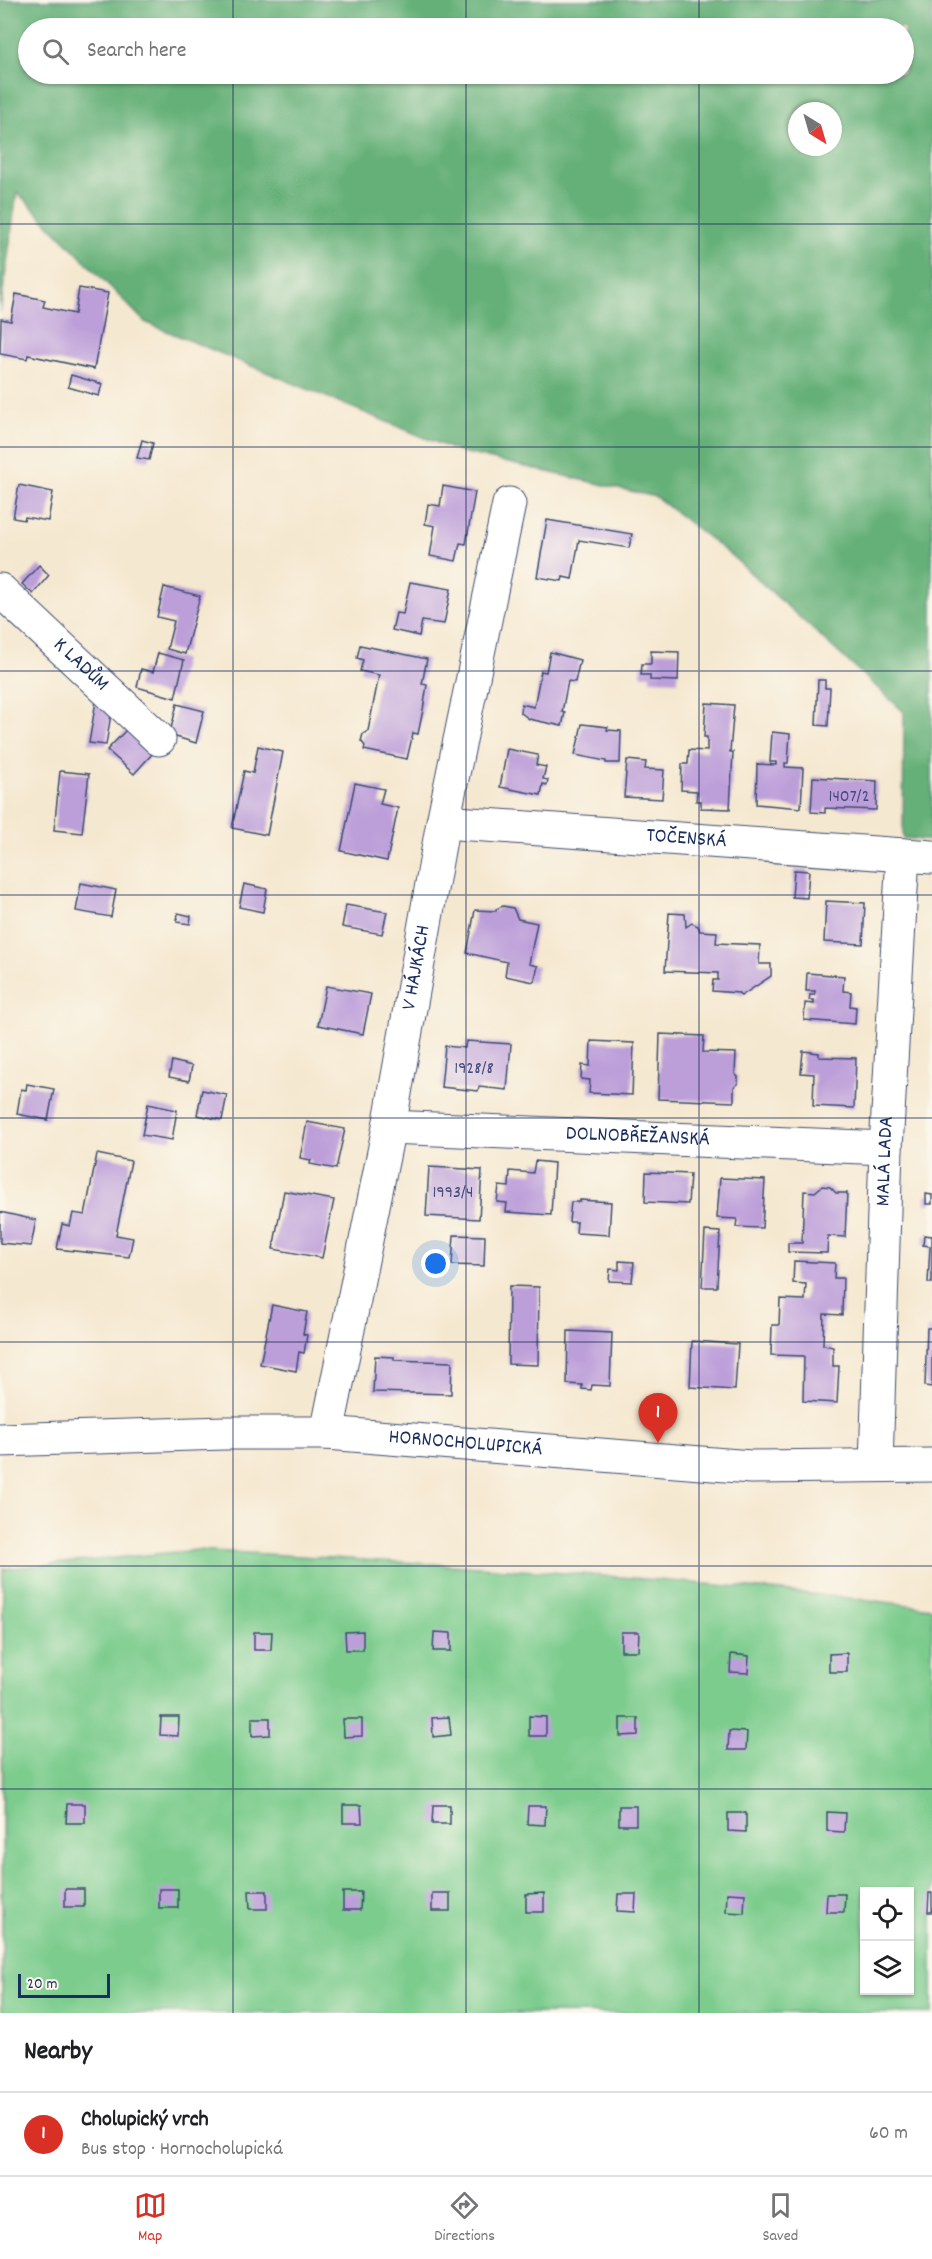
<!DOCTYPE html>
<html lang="en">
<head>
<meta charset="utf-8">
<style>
  :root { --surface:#fff; --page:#f2f2f2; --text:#202124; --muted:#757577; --line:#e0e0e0; --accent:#d93025 }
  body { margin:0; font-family:Dekko,sans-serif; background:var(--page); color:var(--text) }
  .controls { position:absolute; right:18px; bottom:18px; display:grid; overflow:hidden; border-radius:0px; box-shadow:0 2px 4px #0004 }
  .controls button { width:54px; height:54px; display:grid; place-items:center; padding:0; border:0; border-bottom:2px solid var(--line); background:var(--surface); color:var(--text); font:30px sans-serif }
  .compass { position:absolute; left:788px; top:102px; width:54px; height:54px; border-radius:50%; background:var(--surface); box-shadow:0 2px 4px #0004; rotate:143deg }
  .scale { position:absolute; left:18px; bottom:15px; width:92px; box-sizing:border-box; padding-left:6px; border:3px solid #1b2f5e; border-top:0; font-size:16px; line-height:21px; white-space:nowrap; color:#1b2f5e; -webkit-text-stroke:4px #fbf7ec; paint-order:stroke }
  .you { position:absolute; left:436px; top:1264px; width:21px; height:21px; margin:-15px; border:4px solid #fff; border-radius:50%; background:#1a73e8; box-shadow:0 0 0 9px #1a73e833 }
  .badge { display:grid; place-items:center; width:39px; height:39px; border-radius:50%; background:var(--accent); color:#fff; font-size:20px; font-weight:700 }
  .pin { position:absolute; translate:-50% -50px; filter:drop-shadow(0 2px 3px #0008) }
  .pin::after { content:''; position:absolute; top:32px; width:21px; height:18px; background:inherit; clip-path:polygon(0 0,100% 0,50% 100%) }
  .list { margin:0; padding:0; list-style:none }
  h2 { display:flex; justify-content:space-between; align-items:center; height:78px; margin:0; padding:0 24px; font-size:26px }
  h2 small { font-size:20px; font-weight:400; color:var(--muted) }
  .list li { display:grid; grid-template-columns:39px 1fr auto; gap:18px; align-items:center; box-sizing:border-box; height:84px; padding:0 24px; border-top:2px solid var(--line) }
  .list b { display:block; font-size:22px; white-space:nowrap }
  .list p { margin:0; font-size:20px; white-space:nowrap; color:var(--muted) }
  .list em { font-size:20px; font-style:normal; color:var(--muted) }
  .icon { flex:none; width:33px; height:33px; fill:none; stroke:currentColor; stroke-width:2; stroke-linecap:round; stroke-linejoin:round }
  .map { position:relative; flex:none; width:932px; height:2013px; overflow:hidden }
  .search { position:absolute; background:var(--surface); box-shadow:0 2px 4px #0004; left:18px; right:18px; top:18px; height:66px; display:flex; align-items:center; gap:15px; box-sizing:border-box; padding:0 21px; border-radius:33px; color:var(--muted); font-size:22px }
  .sheet { height:162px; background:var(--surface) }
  nav { display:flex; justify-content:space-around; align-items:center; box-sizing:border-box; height:84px; border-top:2px solid var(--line); background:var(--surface); font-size:16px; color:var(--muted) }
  nav a { display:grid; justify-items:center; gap:3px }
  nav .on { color:var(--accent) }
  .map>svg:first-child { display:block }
  .green { fill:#7ccc8d; stroke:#4c7e76; stroke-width:1.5; fill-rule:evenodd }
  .forest { fill:#65b078; stroke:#40706b; stroke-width:1.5; fill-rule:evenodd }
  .building { fill:#bc9ed9 }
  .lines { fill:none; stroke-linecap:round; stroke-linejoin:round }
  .minor-casing { stroke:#3c4b6f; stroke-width:35 }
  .minor { stroke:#fff; stroke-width:33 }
  .grid { fill:none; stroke:#1b2f5e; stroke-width:1.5; stroke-opacity:0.55 }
  .labels { text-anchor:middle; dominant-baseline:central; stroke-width:6; stroke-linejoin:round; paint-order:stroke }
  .number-label { font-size:18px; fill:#434b7d }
  .street-label { font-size:21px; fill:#1b2f5e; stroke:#fbf7ec }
</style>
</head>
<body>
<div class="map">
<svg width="932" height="2013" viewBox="0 0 932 2013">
  <rect width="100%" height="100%" fill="#fbf7ec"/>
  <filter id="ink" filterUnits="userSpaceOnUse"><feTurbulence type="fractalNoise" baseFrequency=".0167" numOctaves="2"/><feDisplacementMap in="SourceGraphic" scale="12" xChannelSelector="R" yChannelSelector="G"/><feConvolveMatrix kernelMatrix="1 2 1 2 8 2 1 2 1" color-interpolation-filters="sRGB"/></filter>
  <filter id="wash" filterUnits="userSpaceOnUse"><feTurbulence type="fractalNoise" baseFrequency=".008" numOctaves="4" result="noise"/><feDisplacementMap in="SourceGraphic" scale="24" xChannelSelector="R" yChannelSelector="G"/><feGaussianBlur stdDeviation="1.35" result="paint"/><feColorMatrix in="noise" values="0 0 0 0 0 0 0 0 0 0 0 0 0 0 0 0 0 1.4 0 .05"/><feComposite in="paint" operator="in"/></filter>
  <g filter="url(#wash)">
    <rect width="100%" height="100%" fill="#f5e8d0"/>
    <path class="green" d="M198,1550C443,1565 689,1577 932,1608V2013H2L3,1569ZM864,1892H910V1990H864Z"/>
    <path class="forest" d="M0,0H932V841L903,838L904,712L733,557L656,497L457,451L145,322L17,192L0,312ZM28,28H904V74H28ZM797,111H833V147H797Z"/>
    <g id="blocks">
      <g class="building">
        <path d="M79,288L108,293L94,369L28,355L27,359L0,354L1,319L11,321L16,294L45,300L43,307L75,314Z"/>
        <path d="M71,375L102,384L99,396L68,387Z"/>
        <path d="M142,440L153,443L149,460L137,458Z"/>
        <path d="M19,485L53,492L48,521L25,517L24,520L13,518Z"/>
        <path d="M443,486L475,492L466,544L460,543L456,561L430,556L435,526L425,524L428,504L440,506Z"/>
        <path d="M547,520L632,534L629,548L579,540L572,579L563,577L562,581L537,577Z"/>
        <path d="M39,565L49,575L33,594L22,584Z"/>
        <path d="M410,582L451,589L444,624L422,621L419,636L392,630L396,613L403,614Z"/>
        <path d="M164,587L200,596L185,654L167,649L174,621L157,617Z"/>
        <path d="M360,645L427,659L422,684L427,685L423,710L418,734L413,733L407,759L364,750L365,746L361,741L363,734L368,731L379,675L360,671L363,660L357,658Z"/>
        <path d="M651,651L679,652L678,681L650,680V675H641L642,664H651Z"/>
        <path d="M550,652L580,660L575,682L568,681L562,712L565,713L562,726L529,719L520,712L521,704L534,707L541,671L546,672Z"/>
        <path d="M158,653L184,660L175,698L137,687L141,669L153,672Z"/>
        <path d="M818,680H825V688H830L828,726L816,725Z"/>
        <path d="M96,701L111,714L106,745L89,743Z"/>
        <path d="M706,703L734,705L730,752H733L730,809L701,808V801H696L697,791L681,790L682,764H688L689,750L707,751V737H704Z"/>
        <path d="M177,704L204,711L196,743L176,737L170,733Z"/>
        <path d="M582,724L608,727L607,730L621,731L620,763H606V761L575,755Z"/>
        <path d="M127,729L153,753L134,774L107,750Z"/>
        <path d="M772,732L790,734L788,763H785V767L803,768L801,808L756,804L757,764L776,765V762H770Z"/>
        <path d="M258,746L283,752L267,835L232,828L244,771L253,773Z"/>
        <path d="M507,749L538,755L536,765L546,767L543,779L548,780L547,785L543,784L541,795L500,787Z"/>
        <path d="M627,760L646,762L645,769L664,770L662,799L624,797Z"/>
        <path d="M60,771L89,774L82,833L54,830Z"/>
        <path d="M813,777L877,781L876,810L825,808V813L811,812Z"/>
        <path d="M355,783L384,789L380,804L398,808L387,861L341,851Z"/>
        <path d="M794,870L809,871L807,898L792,897Z"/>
        <path d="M81,883L116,890L111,917L76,911Z"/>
        <path d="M244,884L267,889L263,912L239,907Z"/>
        <path d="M826,901L865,903L863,944L824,942Z"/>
        <path d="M346,905L387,912L382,934L342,927Z"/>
        <path d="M503,906L513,908L518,919L537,923L529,964L538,966L534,982L505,976L507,962L467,953L475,910L496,911V909Z"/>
        <path d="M178,913L191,916L190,924L177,922Z"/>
        <path d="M669,913L685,914L686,927L692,923L698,926L700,931L717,932L716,943L760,945L759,964H771V976L741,996L739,993L712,991L713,980H718V973L665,971Z"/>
        <path d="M807,973L844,976L843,991L851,992L850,1006L856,1007L855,1024L804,1020L805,1003L814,1004V1000H809L810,995H814L815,991H806Z"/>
        <path d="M326,986L371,994L363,1034L318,1025Z"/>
        <path d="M660,1034L704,1036L703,1052L736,1053L735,1074L738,1077V1084L734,1087V1102L658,1099Z"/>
        <path d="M466,1041L511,1044L507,1090L479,1087L478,1091L441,1087L445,1046L465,1048Z"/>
        <path d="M591,1041L634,1043L632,1095L589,1093L590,1080L581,1079L582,1065L590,1066Z"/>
        <path d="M803,1051L819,1053V1057L856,1058L854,1108L813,1106L814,1074L801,1073Z"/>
        <path d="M172,1061L192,1066L189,1081L169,1077Z"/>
        <path d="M27,1084L54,1089L48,1120L17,1114L21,1089L26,1090Z"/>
        <path d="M202,1090L227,1095L222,1120L197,1115Z"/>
        <path d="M148,1104L177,1110L172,1140L142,1135Z"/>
        <path d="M307,1122L345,1129L336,1169L310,1164L311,1160L300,1158Z"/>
        <path d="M97,1154L131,1161L116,1235L133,1238L129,1257L57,1249L62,1224L70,1226L73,1213L85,1215Z"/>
        <path d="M535,1161L554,1163L551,1215L506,1212L507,1203L497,1202L499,1186L509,1187L510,1171L533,1173Z"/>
        <path d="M429,1167L482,1170L479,1219L426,1216Z"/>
        <path d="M646,1172L690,1174L688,1204L645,1202Z"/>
        <path d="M720,1178L765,1180L762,1228L736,1227L737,1219L717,1218Z"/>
        <path d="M822,1186L830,1187L836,1193H847L845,1237L828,1236L827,1253L788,1252V1243H802L804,1191L815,1192Z"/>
        <path d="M284,1191L334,1200L322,1258L273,1249Z"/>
        <path d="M926,1194L932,1195V1204H926Z"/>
        <path d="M580,1200L611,1202L609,1235L576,1233L577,1222H569L571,1202H580Z"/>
        <path d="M0,1212L36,1220L31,1246L0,1243Z"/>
        <path d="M705,1231L720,1232L717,1287H702Z"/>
        <path d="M454,1235L485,1236L484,1266L452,1265Z"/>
        <path d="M924,1235L932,1236V1283H928L930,1246L923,1245Z"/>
        <path d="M619,1261L634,1262L632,1282L609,1281L610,1269L619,1270Z"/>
        <path d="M794,1261L835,1263L834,1278H843L842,1315L824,1314L823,1345L833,1347V1366H839L837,1403L803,1401L804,1356L771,1355L772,1325H779L780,1299L805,1300L806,1284L793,1283Z"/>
        <path d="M509,1286L539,1287L538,1365L508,1364Z"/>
        <path d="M272,1305L307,1312L303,1334L307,1335L304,1353L299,1352L296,1371L260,1364Z"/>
        <path d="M927,1328H932V1387L925,1386Z"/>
        <path d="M568,1331L612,1333L610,1386L592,1385L591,1390L582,1389V1385L567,1384Z"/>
        <path d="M692,1341L738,1344L735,1390L690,1387Z"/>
        <path d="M375,1356L394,1357V1360L452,1362L451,1394L373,1392Z"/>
        <path d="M363,1631V1650H346L345,1632Z"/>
        <path d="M254,1632H272L271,1650H254Z"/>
        <path d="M434,1632L451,1633V1651H433Z"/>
        <path d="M621,1632H639L638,1651H621Z"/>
        <path d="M847,1653V1672H829V1654Z"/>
        <path d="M731,1654L749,1656L748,1673L730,1672Z"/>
        <path d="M529,1716L546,1717V1736H529Z"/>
        <path d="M161,1717H179L178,1736L160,1735Z"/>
        <path d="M449,1717L451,1735L433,1737L432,1718Z"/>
        <path d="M252,1718H270V1735L252,1736Z"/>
        <path d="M620,1718H638V1735L620,1736Z"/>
        <path d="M343,1719H362V1736L344,1737Z"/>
        <path d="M729,1731L747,1732L746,1750H728Z"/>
        <path d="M67,1804H85V1823H66Z"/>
        <path d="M343,1805H361L362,1823H343Z"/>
        <path d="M433,1805H450V1824H432Z"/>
        <path d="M528,1806H546L545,1825L527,1824Z"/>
        <rect x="619" y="1806" width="17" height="19"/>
        <path d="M827,1812L845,1813L844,1832L827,1831Z"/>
        <path d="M728,1813H746V1832L728,1831Z"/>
        <rect x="65" y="1889" width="19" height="18"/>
        <rect x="159" y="1889" width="19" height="19"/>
        <path d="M249,1891H267V1909H250Z"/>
        <path d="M343,1892H361L360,1910H343Z"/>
        <rect x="432" y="1893" width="18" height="18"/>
        <path d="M544,1893V1912H526V1894Z"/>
        <path d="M727,1893L745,1894L744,1913L726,1912Z"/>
        <path d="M929,1893H932V1912H928Z"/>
        <path d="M618,1894H636L635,1912L617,1911Z"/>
        <path d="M827,1894H845L844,1912H826Z"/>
      </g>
    </g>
  </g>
  <g filter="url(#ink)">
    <use href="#blocks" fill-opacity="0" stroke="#3c4b6f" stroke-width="1.5"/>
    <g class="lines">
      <g class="minor-casing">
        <g id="minor">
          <path id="s1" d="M0,590L159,739"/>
          <path id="s2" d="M443,822L932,857"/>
          <path id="s3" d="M389,1127L886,1148"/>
          <path id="s4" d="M327,1433L389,1127L443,822L509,504"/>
          <path id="s5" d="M0,1440L225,1433H327L751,1467L932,1465"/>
          <path id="s6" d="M876,1465L886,1148L903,855"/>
        </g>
      </g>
      <use href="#minor" class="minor"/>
    </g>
  </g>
  <path class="grid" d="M233,0V28M466,0V28M699,0V28M233,74V2013M466,74V2013M699,74V2013M0,224H932M0,447H932M0,671H932M0,895H932M0,1118H932M0,1342H932M0,1566H932M0,1789H932"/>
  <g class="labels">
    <g class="number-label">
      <text x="849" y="797">1407/2</text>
      <text x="474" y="1069">1928/8</text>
      <text x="453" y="1193">1993/4</text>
    </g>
    <g class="street-label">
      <text stroke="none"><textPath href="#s1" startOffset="110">K LADŮM</textPath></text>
      <text stroke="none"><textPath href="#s2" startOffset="244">TOČENSKÁ</textPath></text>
      <text stroke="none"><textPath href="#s4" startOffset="474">V HÁJKÁCH</textPath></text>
      <text stroke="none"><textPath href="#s3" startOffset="249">DOLNOBŘEŽANSKÁ</textPath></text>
      <text stroke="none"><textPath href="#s6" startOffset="304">MALÁ LADA</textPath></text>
      <text stroke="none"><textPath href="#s5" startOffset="466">HORNOCHOLUPICKÁ</textPath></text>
    </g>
  </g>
</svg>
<div class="controls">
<button><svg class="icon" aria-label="locate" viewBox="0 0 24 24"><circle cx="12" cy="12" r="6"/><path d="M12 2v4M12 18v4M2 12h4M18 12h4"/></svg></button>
<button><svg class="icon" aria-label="layers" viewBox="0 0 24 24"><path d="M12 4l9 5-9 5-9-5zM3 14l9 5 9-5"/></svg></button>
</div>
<svg class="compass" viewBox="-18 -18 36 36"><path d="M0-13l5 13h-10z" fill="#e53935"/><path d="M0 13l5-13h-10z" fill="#757577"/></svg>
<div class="scale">20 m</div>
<div class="you"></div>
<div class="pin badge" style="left:658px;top:1443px">1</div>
<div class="search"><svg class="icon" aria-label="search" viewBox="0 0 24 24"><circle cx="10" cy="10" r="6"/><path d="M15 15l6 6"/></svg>Search here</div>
</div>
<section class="sheet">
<h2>Nearby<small></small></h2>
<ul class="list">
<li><span class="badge">1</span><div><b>Cholupický vrch</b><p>Bus stop · Hornocholupická</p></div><em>60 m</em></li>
</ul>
</section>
<nav>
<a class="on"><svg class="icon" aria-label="map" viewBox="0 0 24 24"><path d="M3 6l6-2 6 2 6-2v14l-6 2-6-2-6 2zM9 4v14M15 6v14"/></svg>Map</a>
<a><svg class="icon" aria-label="directions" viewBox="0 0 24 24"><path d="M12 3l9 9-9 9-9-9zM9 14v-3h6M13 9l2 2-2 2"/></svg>Directions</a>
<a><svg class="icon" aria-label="saved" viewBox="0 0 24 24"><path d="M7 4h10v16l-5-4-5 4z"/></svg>Saved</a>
</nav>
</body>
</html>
